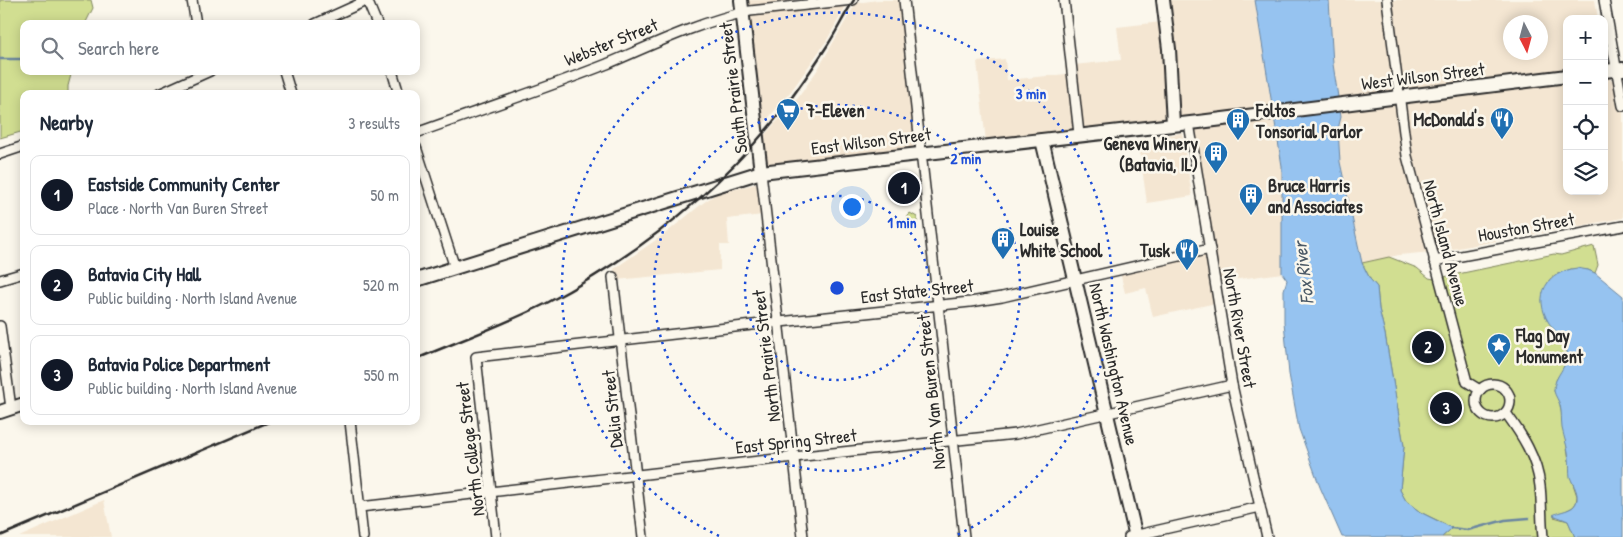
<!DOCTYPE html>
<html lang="en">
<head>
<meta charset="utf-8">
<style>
  :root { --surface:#fff; --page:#f2f2f3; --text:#1f2937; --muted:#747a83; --line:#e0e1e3; --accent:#111827 }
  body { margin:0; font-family:"Patrick Hand",sans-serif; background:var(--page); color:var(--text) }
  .controls { position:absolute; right:15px; top:15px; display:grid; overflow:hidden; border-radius:10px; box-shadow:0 2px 12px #0003 }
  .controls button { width:45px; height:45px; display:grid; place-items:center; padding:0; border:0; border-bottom:1px solid var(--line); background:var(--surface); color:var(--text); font:25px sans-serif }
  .compass { position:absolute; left:1503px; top:15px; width:45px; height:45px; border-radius:50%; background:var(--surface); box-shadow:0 2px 12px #0003; rotate:174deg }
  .you { position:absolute; left:851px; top:206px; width:18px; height:18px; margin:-12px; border:4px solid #fff; border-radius:50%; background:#1a73e8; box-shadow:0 0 0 8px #1a73e833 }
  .badge { display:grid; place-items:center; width:32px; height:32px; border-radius:50%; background:var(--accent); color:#fff; font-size:16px; font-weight:700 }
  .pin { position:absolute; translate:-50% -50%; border:2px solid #fff; box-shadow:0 1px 5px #0006 }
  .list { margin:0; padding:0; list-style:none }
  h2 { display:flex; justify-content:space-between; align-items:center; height:65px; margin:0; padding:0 20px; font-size:21px }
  h2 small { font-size:16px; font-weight:400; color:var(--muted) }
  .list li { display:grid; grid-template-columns:32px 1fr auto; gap:15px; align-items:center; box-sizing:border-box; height:80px; margin:0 10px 10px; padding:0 10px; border:1px solid var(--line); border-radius:10px }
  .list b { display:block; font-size:19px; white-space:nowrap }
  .list p { margin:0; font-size:16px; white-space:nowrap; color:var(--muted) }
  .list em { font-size:16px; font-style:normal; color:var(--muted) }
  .icon { flex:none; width:28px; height:28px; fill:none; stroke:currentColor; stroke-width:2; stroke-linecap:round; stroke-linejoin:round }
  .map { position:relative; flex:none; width:1623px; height:537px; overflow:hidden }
  .search { position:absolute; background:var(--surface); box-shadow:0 2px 12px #0003; left:20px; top:20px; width:400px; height:55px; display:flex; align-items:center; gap:12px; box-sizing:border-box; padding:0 18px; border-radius:10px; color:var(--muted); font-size:19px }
  .panel { position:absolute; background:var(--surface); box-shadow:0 2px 12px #0003; left:20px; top:90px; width:400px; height:335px; border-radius:10px }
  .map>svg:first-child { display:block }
  .built { fill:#f4e6d2; fill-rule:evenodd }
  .park { fill:#d1de91; stroke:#7e845e }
  .water { fill:#96c3f0; stroke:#6b86a1 }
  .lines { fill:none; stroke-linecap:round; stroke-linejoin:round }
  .stream { stroke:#6b86a1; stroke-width:2.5 }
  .street-casing { stroke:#2b2b2b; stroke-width:12 }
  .secondary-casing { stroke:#2b2b2b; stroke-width:16 }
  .street { stroke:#fbf7ec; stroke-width:9 }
  .secondary { stroke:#fbf7ec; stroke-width:12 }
  .rail { stroke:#2b2b2b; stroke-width:2.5 }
  .ring { fill:none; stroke:#1d4ed8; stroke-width:2.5; stroke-dasharray:2.5 5 }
  .labels { text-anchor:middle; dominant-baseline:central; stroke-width:5; stroke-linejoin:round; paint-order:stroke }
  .street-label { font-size:18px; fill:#2b2b2b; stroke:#fbf7ec }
  .poi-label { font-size:18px; font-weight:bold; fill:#2b2b2b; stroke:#fbf7ec; text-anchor:start }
  .water-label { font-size:19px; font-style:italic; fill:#4b5966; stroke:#fbf7ec }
  .centre { fill:#1d4ed8; stroke:#fbf7ec; stroke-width:2.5 }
  .ring-label { font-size:15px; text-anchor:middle; font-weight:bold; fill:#1d4ed8; stroke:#fbf7ec; stroke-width:5; stroke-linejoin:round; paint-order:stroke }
</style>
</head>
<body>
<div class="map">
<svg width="1623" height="537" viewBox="0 0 1623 537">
  <rect width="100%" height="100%" fill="#fbf7ec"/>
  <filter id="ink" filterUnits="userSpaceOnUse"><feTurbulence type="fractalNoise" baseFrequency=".02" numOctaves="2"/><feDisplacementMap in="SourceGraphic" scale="10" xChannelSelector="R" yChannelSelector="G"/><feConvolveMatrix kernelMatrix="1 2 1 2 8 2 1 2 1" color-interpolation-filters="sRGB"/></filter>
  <g filter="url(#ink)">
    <g class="built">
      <path d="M742,0H829L743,9Z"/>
      <path d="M878,0H899L916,149L764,168L761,139L798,98L818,69L856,3Z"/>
      <path d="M1168,0H1255L1272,107L986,142L977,62L1005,59L1007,80L1066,74L1065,66L1121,60L1117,27L1170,21Z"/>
      <path d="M1329,0H1595L1598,19H1567V191H1604V50L1610,80L1623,78V218L1442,251L1399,255L1362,263L1340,162L1338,129L1341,117L1333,64ZM1510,22H1540V52H1510Z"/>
      <path d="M847,4L827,40L792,90L760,128L747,15Z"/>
      <path d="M1274,120L1282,166V273L1218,282L1195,130Z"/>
      <path d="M1182,133L1192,196L1147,203L1138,140Z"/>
      <path d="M759,183L763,215L727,219L729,245H720V270L616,280L614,269L666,233L703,203L716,194Z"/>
      <path d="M1208,252L1216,303L1153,317L1146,288L1125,293L1120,272Z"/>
      <path d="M104,500L111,537H19Z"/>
    </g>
    <g class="park">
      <path d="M0,0H91L93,8L85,24H24V71H72L68,86V94H24V131L0,138Z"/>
      <path d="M910,213L917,217V225L913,229L907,225L908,216Z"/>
      <path d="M1594,246L1598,265L1595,273L1588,270L1571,269L1555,275L1549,280L1542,300L1548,321L1561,336L1567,354L1565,366L1556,380L1554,391L1560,404L1569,460L1571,478L1577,496L1576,503L1573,507L1554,517L1568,521L1575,537H1442L1451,529L1445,524L1420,512L1406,501L1400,490L1404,446L1385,334L1379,309L1377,287L1370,279L1362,263L1389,257L1417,268L1429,278L1434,279L1554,254L1561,255Z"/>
    </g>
    <g class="water">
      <path d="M1255,0H1329L1333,64L1341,117L1338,129L1340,162L1362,263L1370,279L1377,287L1379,309L1385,334L1404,446L1400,490L1406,501L1420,512L1450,527L1451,529L1442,537H1342L1320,487L1299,429L1289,374L1284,322V290L1287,280L1282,273V166Z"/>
      <path d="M1577,268L1588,270L1595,273L1623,296V537H1575L1568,521L1553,515C1559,511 1573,511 1576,503C1580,494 1573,485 1570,477C1569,471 1570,464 1569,458C1568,448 1564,438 1562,428C1561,420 1562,413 1560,405C1559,401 1555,396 1554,391C1553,376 1569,367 1567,352C1565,339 1556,333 1549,323C1532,295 1547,272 1577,268Z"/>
    </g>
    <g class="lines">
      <g class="stream">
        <path d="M0,59H24"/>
        <path d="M1451,528L1468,530L1505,520L1529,518"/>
      </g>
      <g class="street-casing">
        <g id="street">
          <path d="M192,0L196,24"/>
          <path d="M367,0L377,24"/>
          <path d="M904,0L964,537"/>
          <path d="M1064,0L1079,134"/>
          <path d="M1387,0L1407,156L1467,382L1480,390"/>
          <path d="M1604,0L1623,106"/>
          <path d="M315,24L368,0"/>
          <path d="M284,71L291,94"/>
          <path d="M392,71L399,94"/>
          <path d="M159,94L210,71"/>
          <path d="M1189,123L1232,385L1267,537"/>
          <path d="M416,133C480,110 544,89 607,64C654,44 699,22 750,11L853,0"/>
          <path d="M416,147L455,268"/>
          <path d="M0,154L24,146"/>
          <path d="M761,172L803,537"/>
          <path d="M1434,261L1623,226"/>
          <path d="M613,277L643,537"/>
          <path d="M0,280L24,273"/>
          <path d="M0,326L11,408"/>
          <circle cx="1493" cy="401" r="17"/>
          <path d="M1506,413C1522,435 1537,458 1540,486C1542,503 1541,520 1543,537"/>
          <path d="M350,421L363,537"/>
          <path d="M360,507L794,457L1016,434L1232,385"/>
          <path d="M496,537L476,357L770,323L970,302L1002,297L1210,249"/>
          <path d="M1129,537L1260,507"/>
        </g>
      </g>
      <g class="secondary-casing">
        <g id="secondary">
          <path d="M741,0L761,172"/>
          <path d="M1163,0L1169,49L1173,124"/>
          <path d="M1604,71L1623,69"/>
          <path d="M1042,140L1136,537"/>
          <path d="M416,280L761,172L1199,122L1567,76"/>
          <path d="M0,412L24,404"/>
        </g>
      </g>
      <use href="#street" class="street"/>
      <use href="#secondary" class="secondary"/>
      <g class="rail">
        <path d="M416,359C459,341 503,325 545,304C631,259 710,198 772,123C792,99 810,72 827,46C837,31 844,15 854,0"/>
        <path d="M0,536L271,421"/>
      </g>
    </g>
  </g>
  <g class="ring">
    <circle cx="837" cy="288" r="92"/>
    <circle cx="837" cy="288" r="183"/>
    <path d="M719 536A275 275 0 1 1 955 536"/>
  </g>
  <defs>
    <g id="supermarket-pin" transform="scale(1.25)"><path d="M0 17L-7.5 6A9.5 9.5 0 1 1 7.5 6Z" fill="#1f6fb2" stroke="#fbf7ec"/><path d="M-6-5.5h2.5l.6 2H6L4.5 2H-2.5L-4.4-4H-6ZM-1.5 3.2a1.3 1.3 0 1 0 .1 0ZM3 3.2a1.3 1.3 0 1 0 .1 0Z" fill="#fff"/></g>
    <g id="restaurant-pin" transform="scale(1.25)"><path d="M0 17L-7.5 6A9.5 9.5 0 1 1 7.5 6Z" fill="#1f6fb2" stroke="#fbf7ec"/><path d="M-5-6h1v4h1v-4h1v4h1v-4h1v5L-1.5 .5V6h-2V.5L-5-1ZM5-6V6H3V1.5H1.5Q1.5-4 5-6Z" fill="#fff"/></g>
    <g id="building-pin" transform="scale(1.25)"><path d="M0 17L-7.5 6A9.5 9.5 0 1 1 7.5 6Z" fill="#1f6fb2" stroke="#fbf7ec"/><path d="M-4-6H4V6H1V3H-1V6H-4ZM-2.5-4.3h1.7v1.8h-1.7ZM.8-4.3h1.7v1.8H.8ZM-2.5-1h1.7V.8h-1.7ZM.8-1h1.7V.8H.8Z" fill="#fff"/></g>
    <g id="sight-pin" transform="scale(1.25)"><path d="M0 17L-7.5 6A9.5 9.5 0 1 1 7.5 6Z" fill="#1f6fb2" stroke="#fbf7ec"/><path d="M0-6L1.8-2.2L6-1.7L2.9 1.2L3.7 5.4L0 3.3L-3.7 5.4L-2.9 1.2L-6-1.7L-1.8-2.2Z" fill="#fff"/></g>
  </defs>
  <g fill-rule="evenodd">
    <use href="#supermarket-pin" x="788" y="110"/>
    <use href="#restaurant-pin" x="1502" y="119"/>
    <use href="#building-pin" x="1238" y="120"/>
    <use href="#building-pin" x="1216" y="153"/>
    <use href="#building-pin" x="1251" y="195"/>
    <use href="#building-pin" x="1003" y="239"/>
    <use href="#restaurant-pin" x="1187" y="250"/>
    <use href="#sight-pin" x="1499" y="345"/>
  </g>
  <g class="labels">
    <g class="street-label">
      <text transform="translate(611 42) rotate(-22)">Webster Street</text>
      <text transform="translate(1423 76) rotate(-7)">West Wilson Street</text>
      <text transform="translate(733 88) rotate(-97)">South Prairie Street</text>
      <text transform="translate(871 141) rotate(-7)">East Wilson Street</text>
      <text transform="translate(1526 227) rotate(-10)">Houston Street</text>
      <text transform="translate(1446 243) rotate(75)">North Island Avenue</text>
      <text transform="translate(917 291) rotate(-6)">East State Street</text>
      <text transform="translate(1240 328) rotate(80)">North River Street</text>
      <text transform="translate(766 356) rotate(-97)">North Prairie Street</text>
      <text transform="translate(1114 364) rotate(77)">North Washington Avenue</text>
      <text transform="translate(931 392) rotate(-96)">North Van Buren Street</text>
      <text transform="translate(612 409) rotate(-96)">Delia Street</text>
      <text transform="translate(796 441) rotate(-6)">East Spring Street</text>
      <text transform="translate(470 449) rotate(-97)">North College Street</text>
    </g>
    <g class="poi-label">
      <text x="806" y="110">7-Eleven</text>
      <text x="1256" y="110">Foltos<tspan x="1256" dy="21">Tonsorial Parlor</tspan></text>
      <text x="1484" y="119" text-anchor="end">McDonald's</text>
      <text x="1198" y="143" text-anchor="end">Geneva Winery<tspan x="1198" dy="21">(Batavia, IL)</tspan></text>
      <text x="1268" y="185">Bruce Harris<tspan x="1268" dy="21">and Associates</tspan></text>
      <text x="1020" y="229">Louise<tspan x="1020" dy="21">White School</tspan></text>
      <text x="1170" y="250" text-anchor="end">Tusk</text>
      <text x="1516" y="335">Flag Day<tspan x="1516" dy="21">Monument</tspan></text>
    </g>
    <g class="water-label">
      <text transform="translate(1303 273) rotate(-97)">Fox River</text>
    </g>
  </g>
  <circle cx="837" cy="288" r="8" class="centre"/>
  <g class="ring-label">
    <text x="1031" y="99">3 min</text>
    <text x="966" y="164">2 min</text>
    <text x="902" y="228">1 min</text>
  </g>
</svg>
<div class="controls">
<button>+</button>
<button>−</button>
<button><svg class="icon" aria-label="locate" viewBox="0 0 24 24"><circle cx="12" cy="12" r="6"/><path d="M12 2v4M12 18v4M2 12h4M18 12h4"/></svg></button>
<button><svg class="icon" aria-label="layers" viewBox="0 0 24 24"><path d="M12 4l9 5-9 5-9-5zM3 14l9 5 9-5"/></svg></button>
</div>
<svg class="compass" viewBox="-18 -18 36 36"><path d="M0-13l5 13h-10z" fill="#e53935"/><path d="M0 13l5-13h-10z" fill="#747a83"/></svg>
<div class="you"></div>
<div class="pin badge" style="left:904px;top:188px">1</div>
<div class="pin badge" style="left:1428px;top:347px">2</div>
<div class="pin badge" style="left:1446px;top:408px">3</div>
<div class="search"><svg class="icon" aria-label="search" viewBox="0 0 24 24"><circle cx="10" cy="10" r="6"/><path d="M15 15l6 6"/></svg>Search here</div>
<section class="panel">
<h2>Nearby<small>3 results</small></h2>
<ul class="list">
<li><span class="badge">1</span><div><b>Eastside Community Center</b><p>Place · North Van Buren Street</p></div><em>50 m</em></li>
<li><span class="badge">2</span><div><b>Batavia City Hall</b><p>Public building · North Island Avenue</p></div><em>520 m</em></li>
<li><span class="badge">3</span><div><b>Batavia Police Department</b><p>Public building · North Island Avenue</p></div><em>550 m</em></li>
</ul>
</section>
</div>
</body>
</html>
